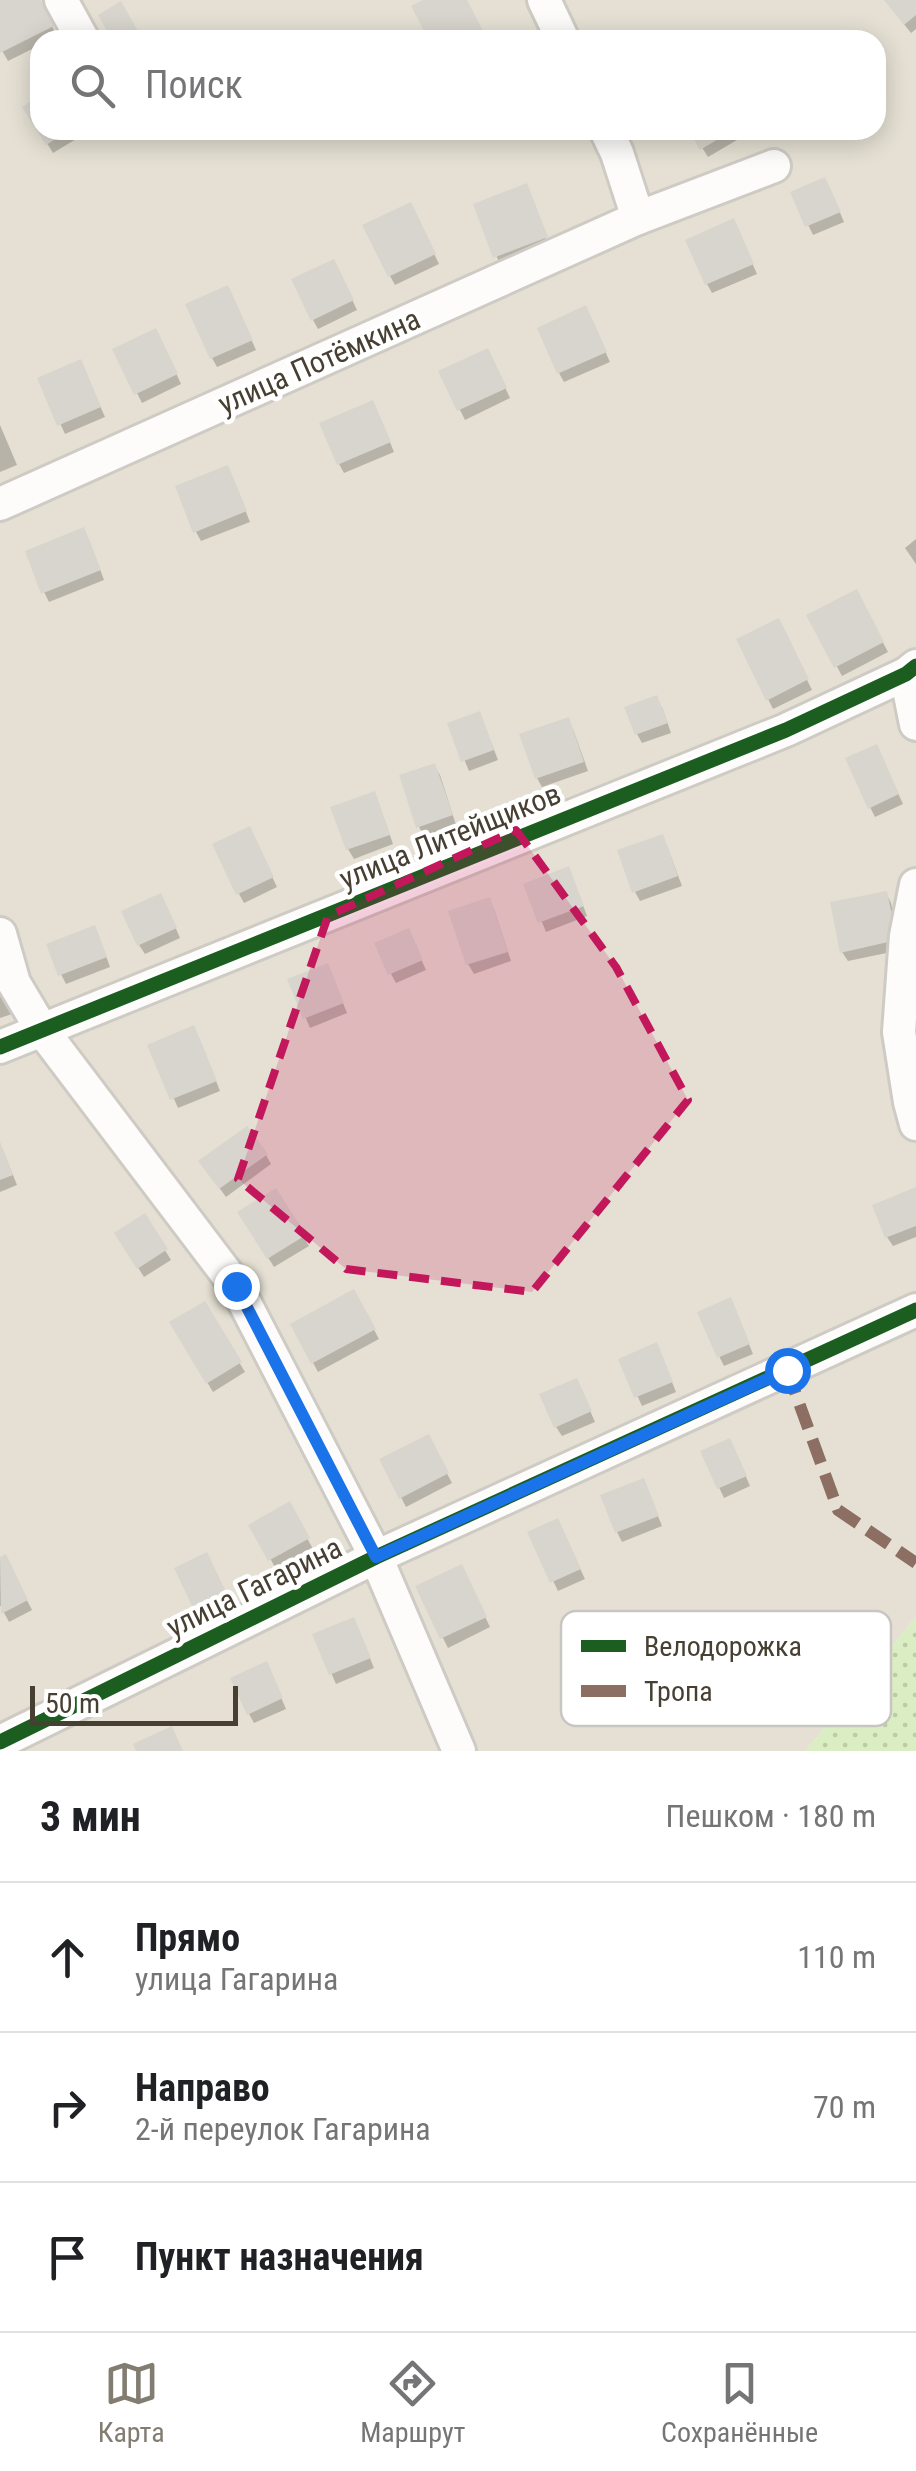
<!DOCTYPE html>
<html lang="ru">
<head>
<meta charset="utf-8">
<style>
  :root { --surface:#fff; --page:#f6f6f6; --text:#202124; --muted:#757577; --line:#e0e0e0; --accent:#827c71 }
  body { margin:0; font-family:"Roboto Condensed",sans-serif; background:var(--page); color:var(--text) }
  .scale { position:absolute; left:30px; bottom:25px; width:208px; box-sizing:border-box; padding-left:10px; border:5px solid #463f32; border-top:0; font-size:28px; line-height:35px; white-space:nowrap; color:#463f32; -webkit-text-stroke:8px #fff; paint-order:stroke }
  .stop { position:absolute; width:30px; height:30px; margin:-22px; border:8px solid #1a73e8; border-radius:50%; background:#fff }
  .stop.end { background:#1a73e8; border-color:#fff; box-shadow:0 2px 10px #0008 }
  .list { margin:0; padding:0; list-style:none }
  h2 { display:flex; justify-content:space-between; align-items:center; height:130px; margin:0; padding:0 40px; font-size:42px }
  h2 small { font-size:32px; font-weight:400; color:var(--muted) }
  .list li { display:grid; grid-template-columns:65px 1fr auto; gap:30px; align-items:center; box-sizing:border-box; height:150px; padding:0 40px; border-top:2px solid var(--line) }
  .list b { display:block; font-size:38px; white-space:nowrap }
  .list p { margin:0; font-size:32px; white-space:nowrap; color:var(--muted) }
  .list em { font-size:32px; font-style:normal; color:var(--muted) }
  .icon { flex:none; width:55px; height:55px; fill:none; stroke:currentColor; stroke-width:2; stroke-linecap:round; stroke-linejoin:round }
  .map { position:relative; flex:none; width:916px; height:1751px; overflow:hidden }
  .search { position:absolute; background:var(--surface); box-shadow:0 5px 25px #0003; left:30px; right:30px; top:30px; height:110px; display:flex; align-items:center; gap:25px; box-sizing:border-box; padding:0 35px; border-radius:30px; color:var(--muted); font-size:38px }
  .sheet { height:580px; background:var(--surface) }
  nav { display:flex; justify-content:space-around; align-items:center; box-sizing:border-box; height:140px; border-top:2px solid var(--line); background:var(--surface); font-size:28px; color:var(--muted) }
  nav a { display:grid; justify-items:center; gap:5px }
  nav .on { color:var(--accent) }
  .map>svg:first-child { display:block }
  .residential { fill:#e5e0d3; fill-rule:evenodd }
  .grass { fill:url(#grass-dots) }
  .shadow { fill:#0003 }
  .building { fill:#d8d5ce }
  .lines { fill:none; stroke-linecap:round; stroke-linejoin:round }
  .street-casing { stroke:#cecbc4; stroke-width:38 }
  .street { stroke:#fdfcfb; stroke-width:32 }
  .quiet { stroke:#8d6e63; stroke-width:12; stroke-dasharray:25 12; stroke-linecap:butt }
  .cycleway-casing { stroke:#fff; stroke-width:21 }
  .cycleway { stroke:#1b5e20; stroke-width:15 }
  .route { stroke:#1a73e8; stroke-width:12 }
  .marked { fill:#c2185b; fill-opacity:0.2; stroke:#c2185b; stroke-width:8; stroke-dasharray:20 12; stroke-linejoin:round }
  .labels { text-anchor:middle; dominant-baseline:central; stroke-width:9; stroke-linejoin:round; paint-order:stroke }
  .street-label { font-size:30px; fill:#463f32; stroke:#fff }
  .key { fill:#fff; stroke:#c8c5c2; stroke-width:2.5 }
  .key-label { font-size:28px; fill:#463f32 }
</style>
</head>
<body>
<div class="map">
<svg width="916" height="1751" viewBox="0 0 916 1751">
  <defs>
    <pattern id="grass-dots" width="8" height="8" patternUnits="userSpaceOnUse" patternTransform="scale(2.5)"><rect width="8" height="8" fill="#dbedc3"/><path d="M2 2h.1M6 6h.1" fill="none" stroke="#bdcca8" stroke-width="1.8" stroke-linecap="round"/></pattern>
  </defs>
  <rect width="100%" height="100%" fill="#f0eee7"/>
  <path class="residential" d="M0,0H916V1617L805,1751H0ZM40,40H876V130H40Z"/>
  <path class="grass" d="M916,1617V1751H805Z"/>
  <g class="shadow">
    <path d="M0,0H39L57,36L49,40H40V45L8,61L0,47Z"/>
    <path d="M885,0H916V29L911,33Z"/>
    <path d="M40,98V130H91L53,153L25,107Z"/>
    <path d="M691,130H754L708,157Z"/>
    <path d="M830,189L844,222L813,235L793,193Z"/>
    <path d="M528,193L549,248L501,267L476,206Z"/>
    <path d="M415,214L439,264L395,285L390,276Z"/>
    <path d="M738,231L757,274L712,293L707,284Z"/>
    <path d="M339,272L357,310L318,329L313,320Z"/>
    <path d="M232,297L256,350L217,367L212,358Z"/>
    <path d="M590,318L610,362L564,382L559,373Z"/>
    <path d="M161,341L181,384L142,403L116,351Z"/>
    <path d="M492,360L510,398L465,420L441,372Z"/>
    <path d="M85,372L105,417L65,434L40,379Z"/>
    <path d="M378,413L394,452L344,473L339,464Z"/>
    <path d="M0,425L17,465L0,472Z"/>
    <path d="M232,477L250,522L201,541L196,532Z"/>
    <path d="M916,539V564L905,548Z"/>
    <path d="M89,540L104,580L49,602L44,592Z"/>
    <path d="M856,592L888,652L842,676L810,616Z"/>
    <path d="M783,631L812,690L773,709L768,699Z"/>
    <path d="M662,707L671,733L642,743L637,734Z"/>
    <path d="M484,724L498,760L469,771L450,725Z"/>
    <path d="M573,729L588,771L542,787L537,778Z"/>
    <path d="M881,756L903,804L875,817L870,807Z"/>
    <path d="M434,766L440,775L456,825L424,836L419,827Z"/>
    <path d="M379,804L393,844L354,859L348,849Z"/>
    <path d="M254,839L277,887L244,903L239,894Z"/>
    <path d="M667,846L682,886L640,901L635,892Z"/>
    <path d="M573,879L587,916L546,932L527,885Z"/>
    <path d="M886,893L891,903L901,950L848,961L842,952Z"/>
    <path d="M166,906L180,938L145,954L139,945Z"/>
    <path d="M494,909L511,961L474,974L468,964L451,912Z"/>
    <path d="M99,937L110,967L66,984L61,974Z"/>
    <path d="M413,941L426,970L396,983L391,974Z"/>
    <path d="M332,976L347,1013L310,1028L290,981Z"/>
    <path d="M0,978L12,1014L0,1018Z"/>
    <path d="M199,1038L220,1091L178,1108L151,1046Z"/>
    <path d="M0,1143L17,1185L0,1192Z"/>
    <path d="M266,1155L271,1164L226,1197L207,1171Z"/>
    <path d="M916,1190V1237L893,1246L887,1237Z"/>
    <path d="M275,1191L309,1246L274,1267L240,1213Z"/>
    <path d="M144,1216L171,1260L144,1277L117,1234Z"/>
    <path d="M354,1292L379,1339L318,1372L293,1325Z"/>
    <path d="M204,1304L245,1372L213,1392L172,1323Z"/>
    <path d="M735,1310L753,1354L724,1366L719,1356Z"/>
    <path d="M661,1355L676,1392L642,1406L621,1360Z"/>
    <path d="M581,1390L595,1422L562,1436L556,1427Z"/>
    <path d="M428,1437L452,1483L406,1507L382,1460Z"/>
    <path d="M735,1451L750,1486L724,1498L703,1453Z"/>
    <path d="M648,1491L662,1526L622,1542L617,1532Z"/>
    <path d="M289,1505L313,1549L276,1569L252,1526Z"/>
    <path d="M562,1530L585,1579L558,1591L530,1533Z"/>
    <path d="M5,1558L32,1610L9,1622L0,1605V1560Z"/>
    <path d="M211,1564L230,1602L200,1616L195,1607Z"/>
    <path d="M466,1577L490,1627L448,1648L418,1588Z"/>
    <path d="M358,1629L374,1668L336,1684L315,1636Z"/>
    <path d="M271,1674L286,1709L254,1723L249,1714Z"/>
  </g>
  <g class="building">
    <path d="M0,0H41L54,26L0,53Z"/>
    <path d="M423,0H467L484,33L471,40H429L411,6Z"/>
    <path d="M884,0H916V15L904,25Z"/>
    <path d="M121,1L143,40H112L98,15Z"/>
    <path d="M40,95V130H70L46,145L22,107Z"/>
    <path d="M689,130H733L700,150Z"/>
    <path d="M825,177L841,212L805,227L790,192Z"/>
    <path d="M527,183L548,237L493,258L473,204Z"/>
    <path d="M411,202L436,254L388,277L362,225Z"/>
    <path d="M734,218L754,264L705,285L685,240Z"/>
    <path d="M334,259L354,300L311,321L291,279Z"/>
    <path d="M228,285L253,340L210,359L185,304Z"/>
    <path d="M586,305L607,352L557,374L537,328Z"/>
    <path d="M156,328L178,374L134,395L112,349Z"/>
    <path d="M488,348L507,388L457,411L438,371Z"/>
    <path d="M81,359L101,407L57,426L37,378Z"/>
    <path d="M373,400L391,442L337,465L319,423Z"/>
    <path d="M228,465L247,511L193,533L175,486Z"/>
    <path d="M84,527L101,570L41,594L25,551Z"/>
    <path d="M857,589L884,642L834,668L806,615Z"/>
    <path d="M779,618L809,679L766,701L736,639Z"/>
    <path d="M657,695L668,723L635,735L624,707Z"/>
    <path d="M480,711L494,750L461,762L447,723Z"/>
    <path d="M569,717L584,762L535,779L519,734Z"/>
    <path d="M877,744L899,794L868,809L845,758Z"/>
    <path d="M435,763L453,815L416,828L399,775Z"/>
    <path d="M375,791L390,835L346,850L330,807Z"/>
    <path d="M250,826L274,877L236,895L212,844Z"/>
    <path d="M663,834L678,876L632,893L617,850Z"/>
    <path d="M569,866L584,906L538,923L523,884Z"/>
    <path d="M887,891L897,940L840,953L830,902Z"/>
    <path d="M161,893L177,928L137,946L121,911Z"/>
    <path d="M490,897L508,952L466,965L448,911Z"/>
    <path d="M95,925L107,957L58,976L46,944Z"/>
    <path d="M409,928L423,960L388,975L374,943Z"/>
    <path d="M328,963L344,1003L303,1019L287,979Z"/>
    <path d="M194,1025L217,1081L170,1100L147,1045Z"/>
    <path d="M247,1126L268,1154L219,1189L198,1161Z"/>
    <path d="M0,1142L13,1175L0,1180Z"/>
    <path d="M916,1187V1226L885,1238L872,1205Z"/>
    <path d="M276,1188L306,1235L267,1259L237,1212Z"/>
    <path d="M145,1213L168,1249L137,1269L114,1233Z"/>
    <path d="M354,1289L376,1329L311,1364L290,1324Z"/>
    <path d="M731,1297L750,1344L717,1358L697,1312Z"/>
    <path d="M205,1301L242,1362L206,1384L169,1322Z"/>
    <path d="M657,1342L673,1382L634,1398L618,1359Z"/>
    <path d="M577,1378L592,1411L554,1428L539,1394Z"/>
    <path d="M429,1434L449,1473L399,1499L379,1459Z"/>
    <path d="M730,1438L747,1476L717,1489L700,1451Z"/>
    <path d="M644,1478L659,1516L615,1533L600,1495Z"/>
    <path d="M290,1501L310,1538L268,1561L248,1525Z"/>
    <path d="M558,1518L581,1569L550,1583L527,1532Z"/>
    <path d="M207,1552L226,1592L193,1608L174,1568Z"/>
    <path d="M6,1554L28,1600L1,1614L0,1557Z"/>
    <path d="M462,1564L487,1617L440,1639L415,1586Z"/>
    <path d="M354,1617L371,1658L329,1675L312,1634Z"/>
    <path d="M267,1661L283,1698L247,1715L230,1678Z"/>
    <path d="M172,1726L183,1751H136L133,1744Z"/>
  </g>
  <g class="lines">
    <g class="street-casing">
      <g id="street">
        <path d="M61,0L83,40"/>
        <path d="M544,0L563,40"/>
        <path d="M606,130L617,153L638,218"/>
        <path d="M0,504L638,218L774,166"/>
        <path d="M906,674L916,724"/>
        <path d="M916,885L906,936L899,1032L910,1102L916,1124"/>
        <path d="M0,934L14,983L42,1030L236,1286L376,1557L459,1751"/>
        <path d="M0,1047L786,730L906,674L916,666"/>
        <path d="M0,1742L376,1557L916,1310"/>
      </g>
    </g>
    <use href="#street" class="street"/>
    <path class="quiet" d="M787,1370L838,1510L916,1563"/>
    <g class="cycleway-casing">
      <g id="cycleway">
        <path d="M0,1047L786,730L906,674L916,666"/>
        <path d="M0,1742L376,1557L916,1310"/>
      </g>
    </g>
    <use href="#cycleway" class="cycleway"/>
  </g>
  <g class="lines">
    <path class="route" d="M236,1286L376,1557L787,1370"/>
  </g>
  <path class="marked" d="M516,830L616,967L688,1100L532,1292L346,1269L238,1179L328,916Z"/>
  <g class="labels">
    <g class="street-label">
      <text transform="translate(319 361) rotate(-24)">улица Потёмкина</text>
      <text transform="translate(450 836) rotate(-22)">улица Литейщиков</text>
      <text transform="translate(254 1587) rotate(-26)">улица Гагарина</text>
    </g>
  </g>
  <rect x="561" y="1611" width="330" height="115" rx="15" class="key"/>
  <rect x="581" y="1640" width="45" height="12" fill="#1b5e20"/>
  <rect x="581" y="1685" width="45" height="12" fill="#8d6e63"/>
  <g class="key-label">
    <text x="644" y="1656">Велодорожка</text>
    <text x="644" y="1701">Тропа</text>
  </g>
</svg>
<div class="scale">50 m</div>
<div class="stop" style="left:787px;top:1370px"></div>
<div class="stop end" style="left:236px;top:1286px"></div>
<div class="search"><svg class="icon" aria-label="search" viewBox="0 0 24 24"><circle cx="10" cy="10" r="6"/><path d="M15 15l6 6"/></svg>Поиск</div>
</div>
<section class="sheet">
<h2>3 мин<small>Пешком · 180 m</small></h2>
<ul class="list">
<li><svg class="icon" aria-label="ahead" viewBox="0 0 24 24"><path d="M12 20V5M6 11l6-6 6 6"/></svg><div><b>Прямо</b><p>улица Гагарина</p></div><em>110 m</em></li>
<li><svg class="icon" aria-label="right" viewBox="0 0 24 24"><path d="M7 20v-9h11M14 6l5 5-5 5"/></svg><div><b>Направо</b><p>2-й переулок Гагарина</p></div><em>70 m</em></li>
<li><svg class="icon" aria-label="arrive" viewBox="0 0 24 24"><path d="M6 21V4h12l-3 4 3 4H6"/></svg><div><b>Пункт назначения</b></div></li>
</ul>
</section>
<nav>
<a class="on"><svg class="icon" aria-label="map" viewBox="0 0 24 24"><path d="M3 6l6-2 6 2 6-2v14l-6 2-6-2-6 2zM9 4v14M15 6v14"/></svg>Карта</a>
<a><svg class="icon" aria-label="directions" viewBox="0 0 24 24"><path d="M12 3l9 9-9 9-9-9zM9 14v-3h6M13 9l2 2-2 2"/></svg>Маршрут</a>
<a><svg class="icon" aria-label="saved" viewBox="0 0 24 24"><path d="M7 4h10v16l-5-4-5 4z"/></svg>Сохранённые</a>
</nav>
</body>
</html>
